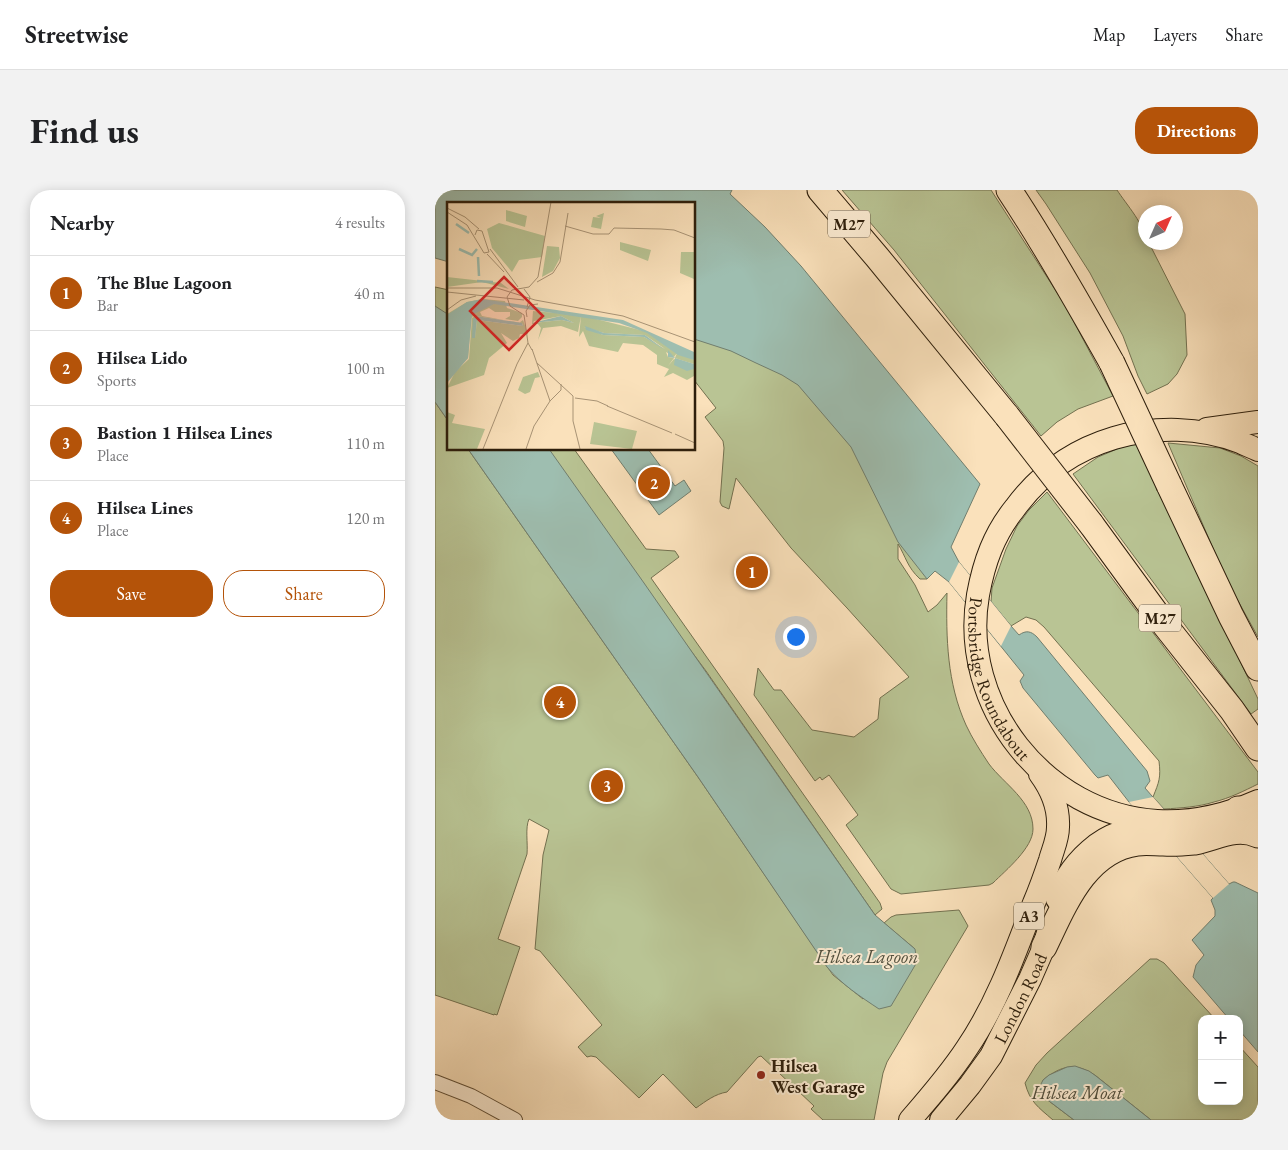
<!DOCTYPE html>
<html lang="en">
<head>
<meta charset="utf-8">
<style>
  :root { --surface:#fff; --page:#f2f2f2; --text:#202124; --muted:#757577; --line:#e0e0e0; --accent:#b45309 }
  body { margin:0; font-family:"EB Garamond",serif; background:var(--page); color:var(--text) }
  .controls { position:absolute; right:15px; bottom:15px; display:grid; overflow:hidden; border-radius:10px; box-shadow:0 2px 12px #0003 }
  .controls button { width:45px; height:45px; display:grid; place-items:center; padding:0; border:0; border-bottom:1px solid var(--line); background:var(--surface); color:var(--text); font:25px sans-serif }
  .compass { position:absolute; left:703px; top:15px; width:45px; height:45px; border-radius:50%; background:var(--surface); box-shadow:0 2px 12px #0003; rotate:45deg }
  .you { position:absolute; left:360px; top:446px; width:18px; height:18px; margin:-12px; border:4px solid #fff; border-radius:50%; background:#1a73e8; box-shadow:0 0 0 8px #1a73e833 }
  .badge { display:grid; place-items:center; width:32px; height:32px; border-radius:50%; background:var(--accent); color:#fff; font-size:16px; font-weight:700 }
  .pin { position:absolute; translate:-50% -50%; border:2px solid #fff; box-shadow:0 1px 5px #0006 }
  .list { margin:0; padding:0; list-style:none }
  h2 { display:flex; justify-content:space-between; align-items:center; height:65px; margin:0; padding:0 20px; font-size:21px }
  h2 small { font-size:16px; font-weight:400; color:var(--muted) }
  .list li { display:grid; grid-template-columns:32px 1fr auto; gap:15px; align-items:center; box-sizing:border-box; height:75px; padding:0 20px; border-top:1px solid var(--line) }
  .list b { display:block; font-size:19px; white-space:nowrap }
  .list p { margin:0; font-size:16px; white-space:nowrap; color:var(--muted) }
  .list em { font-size:16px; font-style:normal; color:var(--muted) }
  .actions { display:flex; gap:10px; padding:15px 20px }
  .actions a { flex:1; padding:11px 0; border:1px solid var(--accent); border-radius:20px; text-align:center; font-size:18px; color:var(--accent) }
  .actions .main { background:var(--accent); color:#fff }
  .map { position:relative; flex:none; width:823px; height:930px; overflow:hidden; border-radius:20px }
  header { display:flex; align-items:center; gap:30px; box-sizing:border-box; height:70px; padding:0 25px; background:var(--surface); border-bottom:1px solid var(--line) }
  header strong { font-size:24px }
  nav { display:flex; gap:28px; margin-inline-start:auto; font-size:18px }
  .intro { display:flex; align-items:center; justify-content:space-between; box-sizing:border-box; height:120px; padding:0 30px }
  h1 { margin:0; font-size:35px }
  .button { padding:12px 22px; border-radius:20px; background:var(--accent); color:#fff; font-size:18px; font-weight:700 }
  main { display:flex; gap:30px; padding:0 30px }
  aside { flex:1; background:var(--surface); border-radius:20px; box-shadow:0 2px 12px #0003 }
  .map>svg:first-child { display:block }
  .green { fill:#b9c494; stroke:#737150 }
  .water { fill:#9ebeb0; stroke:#717e6e }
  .pier { fill:#fae1bb }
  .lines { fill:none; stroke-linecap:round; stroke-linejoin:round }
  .street-casing { stroke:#604f37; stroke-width:16 }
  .primary-casing { stroke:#2d1e0b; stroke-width:24 }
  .highway-casing { stroke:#2d1e0b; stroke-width:27 }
  .street { stroke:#fcecd3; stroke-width:14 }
  .primary { stroke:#fae1bb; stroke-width:22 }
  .highway { stroke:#fae1bb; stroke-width:25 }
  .highway-bridge-casing { stroke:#2d1e0b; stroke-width:27; stroke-linecap:butt }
  .highway-bridge { stroke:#fae1bb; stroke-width:25 }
  .poi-dot { fill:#8f2418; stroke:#fcecd3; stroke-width:2 }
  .labels { text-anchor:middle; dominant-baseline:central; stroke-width:4; stroke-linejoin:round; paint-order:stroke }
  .shield { fill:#fcecd3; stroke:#6b5c47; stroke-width:1 }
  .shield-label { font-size:16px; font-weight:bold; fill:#2d1e0b }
  .street-label { font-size:18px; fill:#2d1e0b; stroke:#fcecd3 }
  .poi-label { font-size:18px; font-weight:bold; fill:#2d1e0b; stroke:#fcecd3; text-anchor:start }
  .water-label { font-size:19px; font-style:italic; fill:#4f4e3d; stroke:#fcecd3 }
  .inset-river { fill:none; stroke:#9ebeb0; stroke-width:2.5 }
  .inset-road { fill:none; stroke:#a89375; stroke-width:1 }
  .view { fill:#d62828; fill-opacity:0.15; stroke:#d62828; stroke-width:2.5 }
  .inset-edge { fill:none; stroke:#2d1e0b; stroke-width:2.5 }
</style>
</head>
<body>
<header>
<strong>Streetwise</strong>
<nav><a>Map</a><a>Layers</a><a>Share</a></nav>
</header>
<div class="intro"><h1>Find us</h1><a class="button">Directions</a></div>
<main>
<aside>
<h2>Nearby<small>4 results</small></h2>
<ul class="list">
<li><span class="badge">1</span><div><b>The Blue Lagoon</b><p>Bar</p></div><em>40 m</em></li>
<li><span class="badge">2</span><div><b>Hilsea Lido</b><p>Sports</p></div><em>100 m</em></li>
<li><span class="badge">3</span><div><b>Bastion 1 Hilsea Lines</b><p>Place</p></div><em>110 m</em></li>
<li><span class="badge">4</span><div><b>Hilsea Lines</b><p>Place</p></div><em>120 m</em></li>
</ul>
<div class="actions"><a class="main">Save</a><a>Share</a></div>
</aside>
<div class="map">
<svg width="823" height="930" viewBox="0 0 823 930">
  <rect width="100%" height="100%" fill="#fae1bb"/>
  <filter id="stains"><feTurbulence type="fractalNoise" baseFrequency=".004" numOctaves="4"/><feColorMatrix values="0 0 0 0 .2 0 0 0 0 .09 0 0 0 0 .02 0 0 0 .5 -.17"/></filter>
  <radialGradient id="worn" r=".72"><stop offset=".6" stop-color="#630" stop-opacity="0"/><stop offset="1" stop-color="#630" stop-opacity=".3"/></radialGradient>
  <g class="green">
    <path d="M407,0H556L630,115L678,206L643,219L622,232L606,246L459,60Z"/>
    <path d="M601,0H682C691,14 711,36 711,52L714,53L750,124L752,165L742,184L733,194L712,204L703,186L688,146L655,83L611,14Z"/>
    <path d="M259,14L500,381L492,389H485C472,377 471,367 463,354V369L480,395L493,422L502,415L512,403C511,448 512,493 531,535C537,548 546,562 554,574C569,594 598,611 598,639C598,658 571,680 558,693L554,695L466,704L456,699L411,635L423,625L394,585L387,590L385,587L380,591L319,505L323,478L339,500H346L377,540L419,547L443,529L445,508L474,487L412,418L356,358L301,288L294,319L287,316L285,312L289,258L288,251L270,227L281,218L259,190Z"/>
    <path d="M0,97L14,100V137L0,126Z"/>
    <path d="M0,212L14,232V259H33L263,587L398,785L428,809L480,759L449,733L456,727L461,725L524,720L533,736L452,872L448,883L439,930H388L376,919L379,916L326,866L323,867L292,902C280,904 271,911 261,918L228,884L204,908L161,867L156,866L152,867L143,857L167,835L105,761L100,759L108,665L114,640L94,629C90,638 93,653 92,664L63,749L85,757L62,825L59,824V825L0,805Z"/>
    <path d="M701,251L823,509V519L816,524L638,284L663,267Z"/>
    <path d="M733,253L785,258L806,266L823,276V447L792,391Z"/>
    <path d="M105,259H139L211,359L240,361L244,367L216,388L445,713L447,719L440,725L271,481Z"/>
    <path d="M612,302L823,582V594C809,601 795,608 779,612C763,617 746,618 729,619L718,607C724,592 726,588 724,571L609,437L601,430L591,427L576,436L556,412L557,398L571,359L582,336L594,320Z"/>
    <path d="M715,769H722L729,773L780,829H767V911H804V856L823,877V930H716L661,886C641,872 627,875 608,890L610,908L639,930H618C603,917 595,912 590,893L601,875L612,863Z"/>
  </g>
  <g class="water">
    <path d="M0,0H297L295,4L330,37L366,76L545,294L516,357L524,372L576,436L584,445C591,440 596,441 602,447L712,581L715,591L710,598L794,694L798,692H800L823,703V862L804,840V829H794L758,787L761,775L769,765L757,750L780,726V720L776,710L778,708L694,612L673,585L663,588L660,585L588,498L585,491L589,485L514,392L500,381L492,389L463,352L416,257L363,195L347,185L321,173L296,161L259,149V14H14V72L0,68Z"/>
    <path d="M0,116L14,125V232L0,212Z"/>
    <path d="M33,259H114L209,393L440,725L480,759L482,772L456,816L444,819C426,807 406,794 392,777L263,587Z"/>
    <path d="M176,259H213L240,296L249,290L256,301L224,325Z"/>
    <path d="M640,876L654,881L661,886L716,930H639L610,908L606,901L605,896L608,890L614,885L632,877Z"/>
  </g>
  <g class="pier">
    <path d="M524,372L576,436L566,456L514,392Z"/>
    <path d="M718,607L794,694L778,708L694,612Z"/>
  </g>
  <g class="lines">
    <g class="street-casing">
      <path id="street" d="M0,892L36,906L80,930"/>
    </g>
    <g class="primary-casing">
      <g id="primary">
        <path d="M772,239L823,232"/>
        <path id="s1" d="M823,260C817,257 811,255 805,252C765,237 720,236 679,248C639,260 605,284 580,318C559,344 549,372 543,405C524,515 610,624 722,631C758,633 791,625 823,611"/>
        <path d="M622,709C625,702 628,694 632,687C644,668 663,650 684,643C695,639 707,639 718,636"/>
        <path d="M475,930C495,907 515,884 532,858C562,814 580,763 599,713C605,699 610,685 615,670C618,659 623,649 623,637C624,618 616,599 605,584"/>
        <path id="s2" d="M506,930L535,895L556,866L595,789L609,757L614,739"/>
      </g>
    </g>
    <g class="highway-casing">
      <g id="highway">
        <path d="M385,0L442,67L572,226"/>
        <path d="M574,0C611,56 644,114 677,173"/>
        <path d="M734,295L796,426L823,478"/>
        <path d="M656,334L729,434L797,520L823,558"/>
        <path d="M803,619L823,628"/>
        <path d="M609,757C629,716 650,660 702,653C711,652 720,653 729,653C739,654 749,653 760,652C781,648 801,635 823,645"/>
      </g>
    </g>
    <use href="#street" class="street"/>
    <use href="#primary" class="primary"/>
    <use href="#highway" class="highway"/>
    <g class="highway-bridge-casing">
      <g id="highway-bridge">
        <path d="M677,173L734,295"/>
        <path d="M572,226L656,334"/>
      </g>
    </g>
    <use href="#highway-bridge" class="highway-bridge"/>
  </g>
  <circle class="poi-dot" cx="326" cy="885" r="5"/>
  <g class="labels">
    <g class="shield">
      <rect x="393" y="20.5" width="42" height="27" rx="4"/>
      <rect x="704" y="414.5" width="42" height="27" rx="4"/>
      <rect x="579" y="712.5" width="30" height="27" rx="4"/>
    </g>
    <g class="shield-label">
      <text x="414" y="34">M27</text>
      <text x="725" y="428">M27</text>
      <text x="594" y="726">A3</text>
    </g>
    <g class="street-label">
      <text stroke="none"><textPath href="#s1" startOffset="456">Portsbridge Roundabout</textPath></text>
      <text stroke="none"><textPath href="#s2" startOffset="146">London Road</textPath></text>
    </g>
    <g class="poi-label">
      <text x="336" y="875">Hilsea<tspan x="336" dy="21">West Garage</tspan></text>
    </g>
    <g class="water-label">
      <text x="432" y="766">Hilsea Lagoon</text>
      <text x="642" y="902">Hilsea Moat</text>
    </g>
  </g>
  <g transform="translate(12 12)">
    <rect width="248" height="248" fill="#fae1bb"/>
    <path d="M59,8L80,14L78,25L59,19ZM157,11L154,27L144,25L146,15L154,16L149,14ZM52,21L98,34L95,55L72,58L65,70L45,46L40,27ZM173,40L204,48L201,59L173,48ZM100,44L112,45L113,56L106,69L95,75ZM234,50H247V77L233,71ZM0,75L54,81L62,87L35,80L0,85ZM36,97L58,99L60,106L75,111V115L71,119L58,117L63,114V110H48L42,106L33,110L35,114L72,121L76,118L81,132H73L72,136L66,139L54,131L60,141L42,156L37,173L0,186L8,170L22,157L25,116L30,111L24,116L21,156L5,172L0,112L20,100ZM29,114L75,121L76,124L30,118L28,136ZM86,109L133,113L201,130L247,158V162L237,159L228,156L230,151L227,155L219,150L221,155L227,156L221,164L227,157L247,167V174L240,178L226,171L217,175L222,167L210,162V153L196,143L176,141L171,150L142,144L136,129L132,135L134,114L131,130L114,124L96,126L91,138L94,126L91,122H85ZM114,114L127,121L115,118L86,121L87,119ZM137,125L157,131L198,133L218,147L197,135L156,133ZM91,170L93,175L88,176L83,190L78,192L71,188L76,175ZM0,210L8,213L5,221L38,227L30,247H0ZM147,220L190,229L185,247L143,242Z" fill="#b9c494" fill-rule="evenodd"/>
    <path d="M35,97L176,118L247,150V158L231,153L200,131L172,121L47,102L25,113L21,156L0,181V113L20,100ZM29,114L75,121L76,124L30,118L28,136H25L26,117ZM114,114L127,121L115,118L85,121ZM138,124L157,131L198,133L218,148L197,135L156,133L139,128ZM221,148L228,156L247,162V167L240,169L227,163L228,156L221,155Z" fill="#9ebeb0"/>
    <path class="inset-river" d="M9,22L22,31M12,47L25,53L30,47M31,55L32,74M30,79L46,80"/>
    <path class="inset-road" d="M0,6L18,15L32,27M0,10L20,23L37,51L42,50L35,29L30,28L28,33M118,24L146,32H162L167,26L214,27L227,28L248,36M43,47L71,85M40,52L57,70M90,80L106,71L113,60L121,11M0,86H50L88,98L176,114L248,140M77,87L83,95L80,105M0,90L77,98M0,108L14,98L29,94M80,115L79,109L83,103L91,102M85,147L103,199M85,148L81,141L77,113L63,104L60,95L65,88L82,85L91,75L104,0M90,161L126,194V219L133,247M128,196L150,199L161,204M103,199L114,188V182M160,204L225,231M228,232L248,241M36,247L70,162L81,141M79,247L87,224L103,199"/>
    <path class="view" d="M57,75L96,114L62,148L23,109Z"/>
    <rect width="248" height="248" class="inset-edge"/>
  </g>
  <rect width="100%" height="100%" filter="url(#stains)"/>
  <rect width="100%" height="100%" fill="url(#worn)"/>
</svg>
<div class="controls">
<button>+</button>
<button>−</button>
</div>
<svg class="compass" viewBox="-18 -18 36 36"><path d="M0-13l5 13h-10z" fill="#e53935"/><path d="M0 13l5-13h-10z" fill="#757577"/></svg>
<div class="you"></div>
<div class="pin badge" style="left:317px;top:382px">1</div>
<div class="pin badge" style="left:219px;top:293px">2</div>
<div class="pin badge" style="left:172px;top:596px">3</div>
<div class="pin badge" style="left:125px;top:512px">4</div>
</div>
</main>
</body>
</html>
